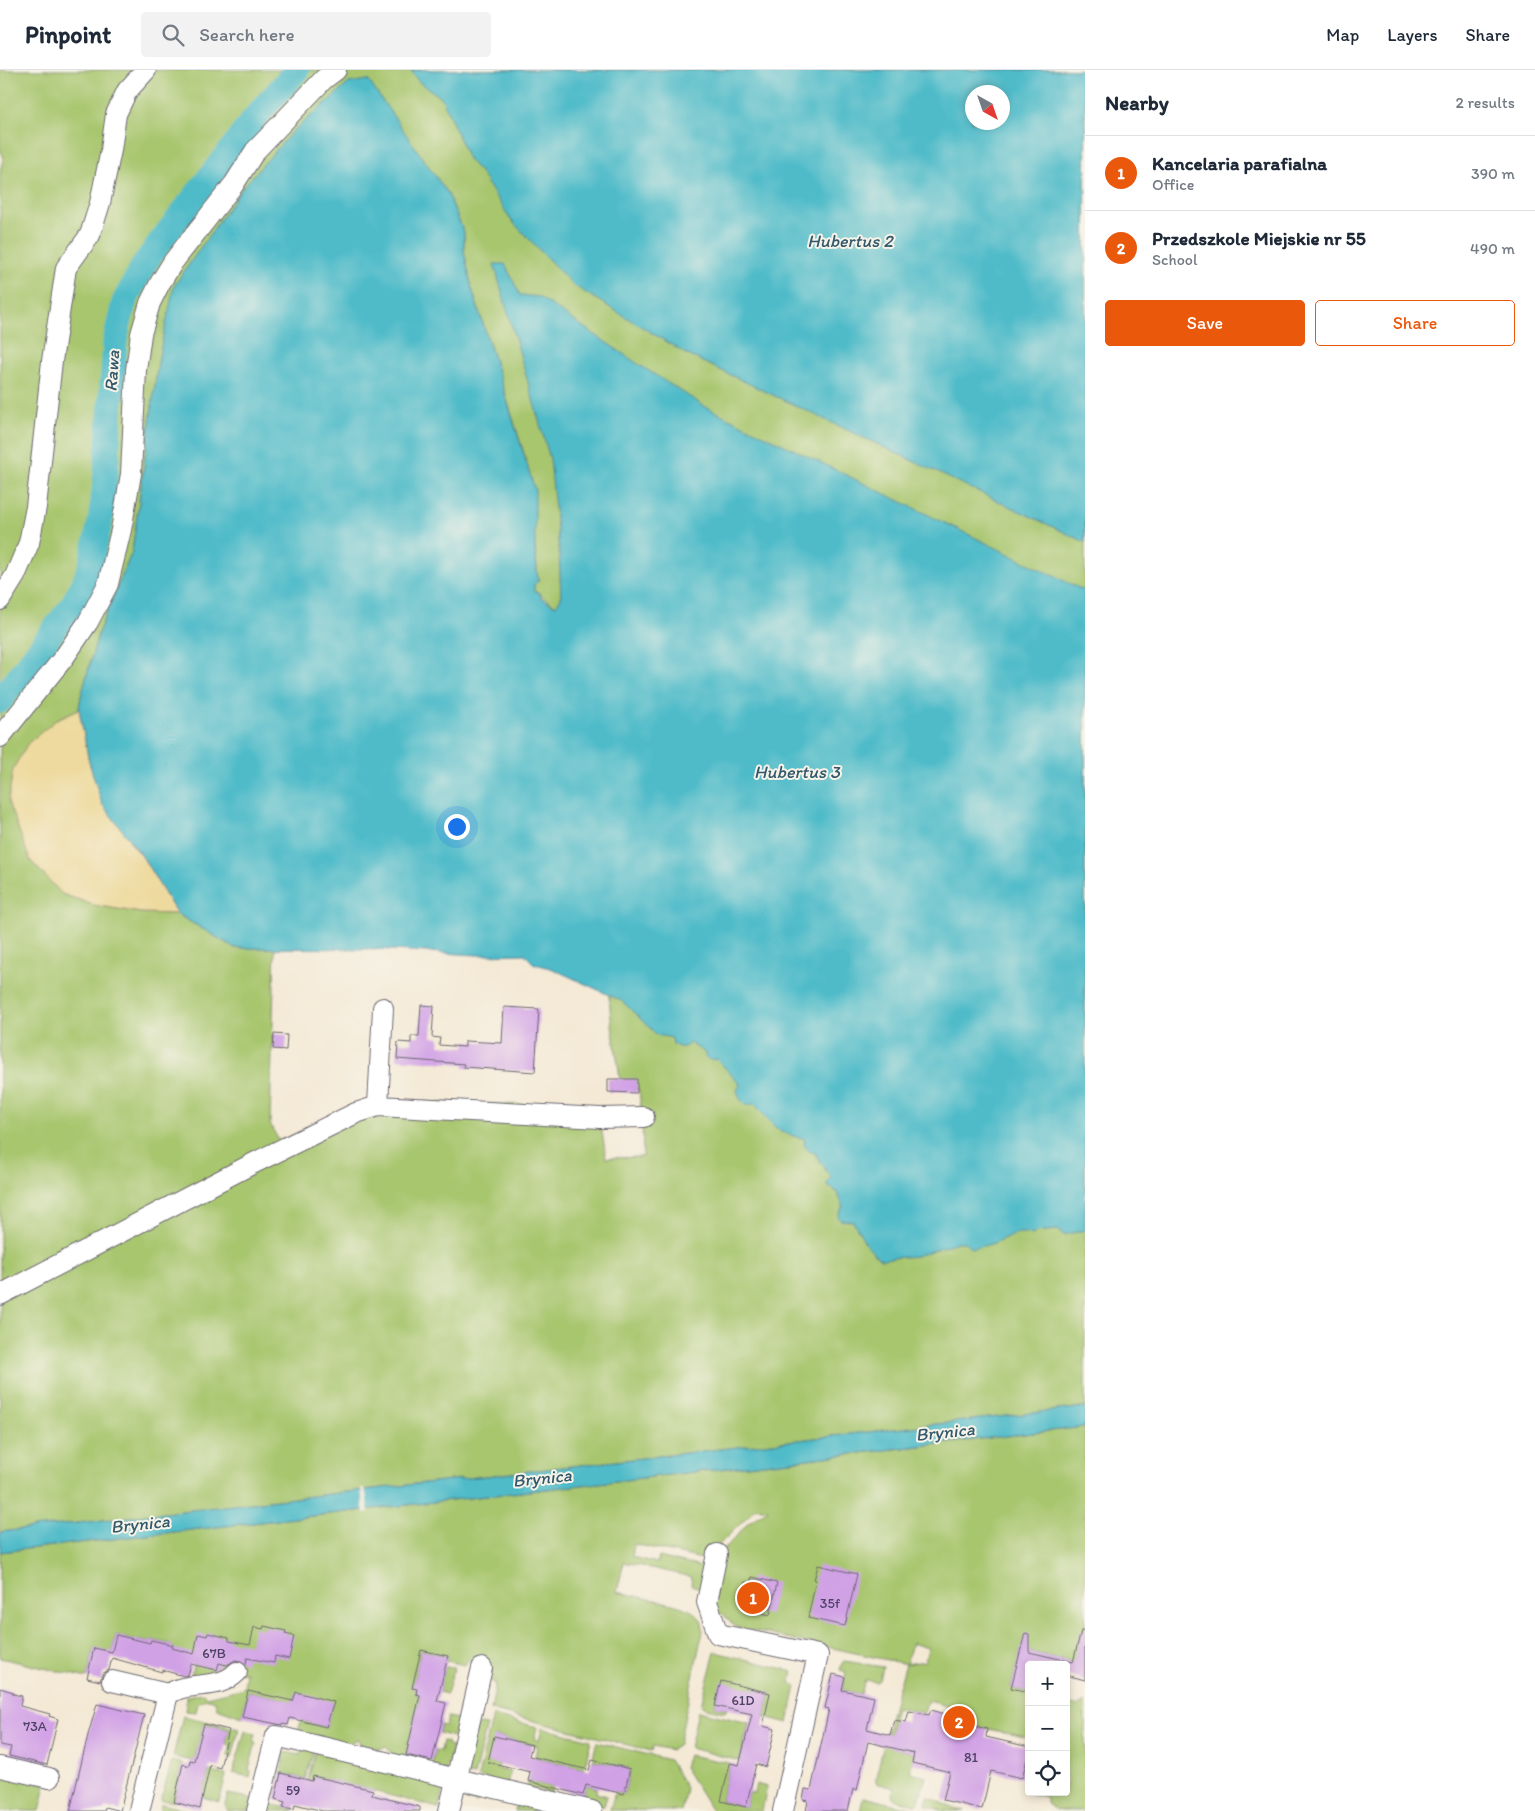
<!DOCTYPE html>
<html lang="en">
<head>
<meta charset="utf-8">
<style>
  :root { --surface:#fff; --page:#f2f2f3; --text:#1f2937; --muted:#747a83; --line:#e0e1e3; --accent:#ea580c }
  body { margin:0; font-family:Itim,sans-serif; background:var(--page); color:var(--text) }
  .controls { position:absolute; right:15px; bottom:15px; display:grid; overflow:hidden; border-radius:5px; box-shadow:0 2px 8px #0003 }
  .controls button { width:45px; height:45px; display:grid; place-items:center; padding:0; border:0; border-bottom:1px solid var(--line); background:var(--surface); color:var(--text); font:25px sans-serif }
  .compass { position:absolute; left:965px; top:15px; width:45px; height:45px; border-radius:50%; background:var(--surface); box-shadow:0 2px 8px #0003; rotate:140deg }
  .you { position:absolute; left:456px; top:756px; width:18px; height:18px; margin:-12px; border:4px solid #fff; border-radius:50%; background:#1a73e8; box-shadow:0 0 0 8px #1a73e833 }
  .badge { display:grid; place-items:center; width:32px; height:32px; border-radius:50%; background:var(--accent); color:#fff; font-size:16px; font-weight:700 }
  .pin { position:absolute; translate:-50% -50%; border:2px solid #fff; box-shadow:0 1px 5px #0006 }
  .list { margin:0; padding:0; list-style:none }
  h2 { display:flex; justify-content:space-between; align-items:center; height:65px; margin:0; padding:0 20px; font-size:21px }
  h2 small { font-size:16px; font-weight:400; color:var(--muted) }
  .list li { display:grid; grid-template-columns:32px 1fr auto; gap:15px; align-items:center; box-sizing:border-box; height:75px; padding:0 20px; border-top:1px solid var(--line) }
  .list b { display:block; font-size:19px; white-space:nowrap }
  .list p { margin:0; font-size:16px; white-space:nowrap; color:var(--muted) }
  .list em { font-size:16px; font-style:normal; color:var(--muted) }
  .actions { display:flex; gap:10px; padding:15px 20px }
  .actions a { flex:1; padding:11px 0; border:1px solid var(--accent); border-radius:5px; text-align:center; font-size:18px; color:var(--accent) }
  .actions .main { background:var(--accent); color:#fff }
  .icon { flex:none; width:28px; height:28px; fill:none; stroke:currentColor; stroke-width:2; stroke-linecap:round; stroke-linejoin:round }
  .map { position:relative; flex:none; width:1085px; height:1741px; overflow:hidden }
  header { display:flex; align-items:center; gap:30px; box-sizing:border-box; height:70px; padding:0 25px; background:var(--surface); border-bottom:1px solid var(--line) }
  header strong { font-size:24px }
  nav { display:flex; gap:28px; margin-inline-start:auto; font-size:18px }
  .search { width:350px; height:45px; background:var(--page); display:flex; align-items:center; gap:12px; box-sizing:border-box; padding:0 18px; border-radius:5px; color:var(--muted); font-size:19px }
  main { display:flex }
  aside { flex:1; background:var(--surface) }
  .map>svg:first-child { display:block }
  .green { fill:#a8c66e; stroke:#657454; fill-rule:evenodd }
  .sand { fill:#eeda9e; stroke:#887e6c }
  .water { fill:#4fbbc9; stroke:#386e82; fill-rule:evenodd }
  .pier { fill:#f4e9d5 }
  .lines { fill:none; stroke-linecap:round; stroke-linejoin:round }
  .river { stroke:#4fbbc9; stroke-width:25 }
  .building { fill:#d1a1e6 }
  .minor-casing { stroke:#6c6871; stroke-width:22 }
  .minor { stroke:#fff; stroke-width:20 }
  .labels { text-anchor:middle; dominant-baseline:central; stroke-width:4; stroke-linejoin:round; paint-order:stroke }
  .number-label { font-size:14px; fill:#4e4266 }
  .water-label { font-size:18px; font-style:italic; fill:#32586d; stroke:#f7f3e8 }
</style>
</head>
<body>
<header>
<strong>Pinpoint</strong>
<div class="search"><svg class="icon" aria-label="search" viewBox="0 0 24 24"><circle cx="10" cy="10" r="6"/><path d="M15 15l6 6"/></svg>Search here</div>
<nav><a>Map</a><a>Layers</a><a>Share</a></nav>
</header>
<main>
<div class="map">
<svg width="1085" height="1741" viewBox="0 0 1085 1741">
  <rect width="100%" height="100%" fill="#f7f3e8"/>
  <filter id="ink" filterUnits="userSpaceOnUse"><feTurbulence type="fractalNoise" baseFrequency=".02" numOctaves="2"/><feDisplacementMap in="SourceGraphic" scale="10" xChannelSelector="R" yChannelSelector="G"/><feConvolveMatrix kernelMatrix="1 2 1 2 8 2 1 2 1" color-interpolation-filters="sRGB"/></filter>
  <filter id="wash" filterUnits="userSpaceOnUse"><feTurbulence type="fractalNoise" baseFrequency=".0096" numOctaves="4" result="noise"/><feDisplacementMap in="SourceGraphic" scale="20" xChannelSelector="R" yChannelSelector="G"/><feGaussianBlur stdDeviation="1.12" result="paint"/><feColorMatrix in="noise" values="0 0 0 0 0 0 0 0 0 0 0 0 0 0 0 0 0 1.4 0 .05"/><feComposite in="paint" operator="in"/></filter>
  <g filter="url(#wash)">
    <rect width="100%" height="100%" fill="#f4e9d5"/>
    <g class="green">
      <path d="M0,0H290L244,53L133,203L120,231L114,252L102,405L93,473L79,511L63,539L0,624V101L3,89L0,78Z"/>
      <path d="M305,0H1085V1337L0,1462V636L70,543L88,512L99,483L112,411L116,324L122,255L132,222L148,193L261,46ZM972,22H1002V52H972ZM439,113L448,124L464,163V181L472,219L526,390L531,420L538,511L534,515V521L556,536L561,528V524L581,627L611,949L621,1014L639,1020L641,1040L583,1036L446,1033L373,1029L279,1071L270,1054L275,878H235L177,844L141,843L94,835L62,824L30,790L28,673L57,649L79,639L81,626L99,561L132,482L159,286ZM642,1047L643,1087L606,1088L600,1048Z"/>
      <path d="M1085,1357V1569L1073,1592L1021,1580L1011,1618L1029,1622V1668L962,1653L965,1640L927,1631L924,1643L896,1637L887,1676L914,1683L910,1702L926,1706L918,1733L916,1734L894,1729L892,1726L894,1718L876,1713V1707L894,1633L906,1594L735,1557L722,1543L720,1544L713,1537L721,1483L748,1453L768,1439L757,1437L713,1481L707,1490L634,1474L632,1487L657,1493L659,1487L705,1498L704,1519L691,1515L692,1507L624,1492L617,1522C631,1525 645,1528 660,1531C684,1537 712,1541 700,1573L679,1674L671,1680L653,1676L651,1681L491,1640L496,1614L488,1609L477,1592L468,1589L465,1595L447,1591V1586L421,1580L412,1618L417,1619L416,1624L420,1625L406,1688L395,1689L386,1676L379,1679L360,1674L358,1669L343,1676L298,1662L301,1651L326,1657L333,1633L296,1623L292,1635L287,1630L248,1621L242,1647L217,1638L215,1631C209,1628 204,1629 198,1633L196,1642L185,1641L187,1626L203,1623L206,1627L244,1618L246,1602L191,1607L194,1590L172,1578V1575L152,1570L150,1573L116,1565L112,1583L94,1578L87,1608L0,1588V1482ZM912,1573L928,1578L925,1591L906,1594Z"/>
      <path d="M715,1582L793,1601L790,1613L796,1616L788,1653L765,1647L770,1623L721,1612L715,1636L727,1639L725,1642L706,1638L701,1635Z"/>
      <path d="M844,1591L883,1597L880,1610L876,1612L865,1610L861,1624L842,1620L846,1602L840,1600L842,1593Z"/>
      <path d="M445,1597L454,1598L447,1624L439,1622Z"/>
      <path d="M1066,1632L1078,1636L1085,1632V1741H1061L1055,1740L1046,1733V1727L1025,1722L1029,1714V1722H1066Z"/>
      <path d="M698,1641L749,1653L740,1691L690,1678Z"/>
      <path d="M183,1646L239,1659L232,1688L228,1686L231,1676L226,1674L229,1660L204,1654L194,1691L173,1687Z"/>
      <path d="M493,1646L537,1657L534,1669L539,1670L542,1658L591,1670L584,1699L535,1687L537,1676L495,1666L488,1691L499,1694L498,1699L510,1702L507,1714L478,1707Z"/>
      <path d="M448,1647L458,1649L453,1667L439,1663L441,1655L446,1656Z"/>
      <path d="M479,1654L487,1655L474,1706L465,1704L477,1655Z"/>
      <path d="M245,1661L256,1664L254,1671L256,1672L249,1700L251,1701L250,1707L233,1703Z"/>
      <path d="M443,1671L447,1672V1674L452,1677L446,1701L432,1694L435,1680L441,1681Z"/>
      <path d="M597,1672L669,1690L686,1718L681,1741L610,1740L615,1722L624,1724L630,1699L592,1690Z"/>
      <path d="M303,1678L314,1680L305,1709L281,1703L285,1682L300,1685Z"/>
      <path d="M315,1682L444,1712L439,1738L314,1706L312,1711L308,1710Z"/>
      <path d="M688,1685L730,1693L721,1731L746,1737L749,1723H754L756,1714L767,1717L762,1741H712L684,1697Z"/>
      <path d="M172,1691L183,1694L174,1732L161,1730Z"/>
      <path d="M209,1701L226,1705L219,1732L202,1727Z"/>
      <path d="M0,1702L46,1714L40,1741H0Z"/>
      <path d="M528,1711L553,1717L551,1723L526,1717Z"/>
      <path d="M586,1715L597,1718L596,1723L607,1726L604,1736L600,1737L581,1733Z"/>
      <path d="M465,1717L480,1721L477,1733L461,1728Z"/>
      <path d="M228,1724L254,1729L251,1741H228L225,1735Z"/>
      <path d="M863,1727L913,1739L910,1741H860Z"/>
      <path d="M928,1727C942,1732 950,1738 965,1741H943L926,1735Z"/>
      <path d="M517,1731L536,1733L534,1741H515Z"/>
      <path d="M262,1733L294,1739V1741H260Z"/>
      <path d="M161,1734L192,1741H160Z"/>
    </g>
    <path class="sand" d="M79,639L89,692L132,775L142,786L177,844L141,843L94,835L62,824L30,790L8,732L13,699L28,673L57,649Z"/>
    <g class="water">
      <path d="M412,0H1085V472L688,285L573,215L511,150L480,102L468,89L442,28L419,12L413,4ZM1002,22V52H972V22Z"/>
      <path d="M368,10L448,124L464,163V181L472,219L535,420V480L538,511L534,515V521L540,523L541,528L556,536L561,528L559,480L550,389L494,194H505L520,225L539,227L638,294L704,336L1085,521V1160L1064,1165L1058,1160L1036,1162L1033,1165C1015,1159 1008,1168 991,1174C985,1176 977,1177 971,1178L965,1172H957L916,1186L880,1189L866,1174L853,1151L840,1150L838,1146L843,1136L837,1122L826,1115L831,1108L814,1082H810L804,1075L805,1069C775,1062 774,1057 755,1034L746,1035L740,1029L737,1021L740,1014L717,989L710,990L705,987V983L690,973C684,979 679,978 673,974L672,968L657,965L622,931L553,899L533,893L525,884L476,885L376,879L235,878L177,844L142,786L102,734L89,692L79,639L81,626L99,561L132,482L159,286L174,216L242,118L293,61L349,13Z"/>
      <path d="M1085,1337V1357L0,1482V1462Z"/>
    </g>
    <path class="pier" d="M361,1418H365L369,1442L364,1443Z"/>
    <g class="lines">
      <path class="river" d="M0,631L71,537L83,515L91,495L101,446L106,403L115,271L124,232L144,194L160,172L257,45L297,0"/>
    </g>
    <g id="blocks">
      <g class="building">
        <path d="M421,935L434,936L432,967L440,968L439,975L465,977V971L502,973L504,937L539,939L535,1002L463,997L464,994L397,989L398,972L411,973V966H419Z"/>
        <path d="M274,964L287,965L286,980L273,979Z"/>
        <path d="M608,1009H637V1023L608,1022Z"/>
        <path d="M818,1495L857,1504L845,1556L808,1548L816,1510H814Z"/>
        <path d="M752,1507L777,1513L770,1545L745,1539L748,1525L742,1524L745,1512L750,1513Z"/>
        <path d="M264,1556L286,1561L285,1564L294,1566L289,1589L275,1586L274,1593L247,1588L246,1594L241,1591L235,1590L227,1595L219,1593L217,1600L191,1594L188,1605L184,1606L162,1600V1602L112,1588L109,1600L103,1603L100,1611L87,1608L94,1578L112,1582L116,1565L150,1573L151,1570L173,1575L172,1578L194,1584L198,1564L207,1566L208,1563L229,1568V1571L250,1575L254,1557L263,1559Z"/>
        <path d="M1081,1561H1085V1610L1066,1605V1592V1595H1029V1622L1011,1618L1025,1563L1029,1564V1582L1073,1592Z"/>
        <path d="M421,1580L448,1586L437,1631L446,1633L432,1691L406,1685L420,1625L416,1624L417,1619L412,1618Z"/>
        <path d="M833,1604L845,1607L842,1620L874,1627L867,1659L890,1665L894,1650L906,1652L909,1641L929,1645L931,1640L949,1645L951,1638L965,1641L962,1653L987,1659L986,1667L1029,1677V1690L1027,1689L1022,1708L991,1701L982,1739L943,1730L950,1702L912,1693L914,1683L868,1672L857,1720L853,1719L848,1741H806L808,1731L803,1730L805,1719L811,1720L829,1639L825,1638Z"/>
        <path d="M721,1611L770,1623L763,1656L775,1659L766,1697L756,1694L746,1737L721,1731L730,1693L739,1695L752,1644L715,1636Z"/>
        <path d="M0,1618L13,1622V1624L22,1626L20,1636L50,1644L49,1646L58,1649L47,1695L9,1686L11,1677L0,1675Z"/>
        <path d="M248,1621L293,1631L296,1622L334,1632L326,1657L290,1648L288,1655L282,1654V1655L242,1647Z"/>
        <path d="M97,1634L144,1645L120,1741L105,1737L104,1741H70L88,1665Z"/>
        <path d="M204,1654L229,1660L220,1698L210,1695L200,1739L174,1732L183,1694L189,1696L190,1690L194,1691Z"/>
        <path d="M494,1666L532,1675L529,1686L589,1700L592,1690L630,1699L624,1724L586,1715L583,1725L528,1711L530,1702L488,1692Z"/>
        <path d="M281,1703L312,1711L313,1706L373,1720L372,1725L420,1737V1741H323L295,1734L294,1739L283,1737L285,1732L275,1729Z"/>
      </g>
    </g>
  </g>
  <g filter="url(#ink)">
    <use href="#blocks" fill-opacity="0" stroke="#6c6871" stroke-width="1"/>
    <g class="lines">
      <g class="minor-casing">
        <g id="minor">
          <path d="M0,530L15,506L29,473L36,437L52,291L66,198L90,165L100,133L111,80L116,44L127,21L146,0"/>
          <path d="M0,667L65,586L88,552L108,514L121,460L131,404L136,300L141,264L150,233L160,213L173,192L234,114L255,81L324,9L336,0"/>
          <path d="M378,1036L383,938"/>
          <path d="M0,1225L252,1094L356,1043L378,1036L600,1048L644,1047"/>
          <path d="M717,1484L707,1532L718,1564L818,1585L783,1741"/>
          <path d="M112,1611L168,1624"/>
          <path d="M0,1697L49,1708"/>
          <path d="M139,1741L168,1624C172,1622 176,1620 179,1619C199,1613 222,1618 237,1602"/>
          <path d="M257,1741L276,1666L592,1741"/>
          <path d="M449,1741L482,1598"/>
        </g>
      </g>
      <use href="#minor" class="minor"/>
    </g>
  </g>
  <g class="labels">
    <g class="number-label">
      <text x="830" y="1533">35f</text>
      <text x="214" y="1583">67B</text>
      <text x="743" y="1630">61D</text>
      <text x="35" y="1656">73A</text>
      <text x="971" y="1687">81</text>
      <text x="293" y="1720">59</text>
    </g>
    <g class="water-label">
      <text x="850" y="171">Hubertus 2</text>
      <text transform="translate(112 301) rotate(-86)">Rawa</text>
      <text x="797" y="702">Hubertus 3</text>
      <text transform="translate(945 1362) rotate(-6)">Brynica</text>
      <text transform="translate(542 1408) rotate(-6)">Brynica</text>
      <text transform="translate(140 1454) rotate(-6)">Brynica</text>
    </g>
  </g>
</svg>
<div class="controls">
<button>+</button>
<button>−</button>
<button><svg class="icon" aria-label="locate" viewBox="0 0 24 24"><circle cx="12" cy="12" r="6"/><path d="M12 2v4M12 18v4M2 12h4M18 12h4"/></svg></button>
</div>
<svg class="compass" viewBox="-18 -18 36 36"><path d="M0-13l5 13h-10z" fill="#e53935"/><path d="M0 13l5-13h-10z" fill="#747a83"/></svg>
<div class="you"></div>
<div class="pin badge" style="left:753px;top:1528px">1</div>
<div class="pin badge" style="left:959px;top:1652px">2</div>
</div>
<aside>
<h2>Nearby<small>2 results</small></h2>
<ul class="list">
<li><span class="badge">1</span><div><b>Kancelaria parafialna</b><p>Office</p></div><em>390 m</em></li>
<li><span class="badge">2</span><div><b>Przedszkole Miejskie nr 55</b><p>School</p></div><em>490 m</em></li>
</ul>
<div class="actions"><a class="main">Save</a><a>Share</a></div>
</aside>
</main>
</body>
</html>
